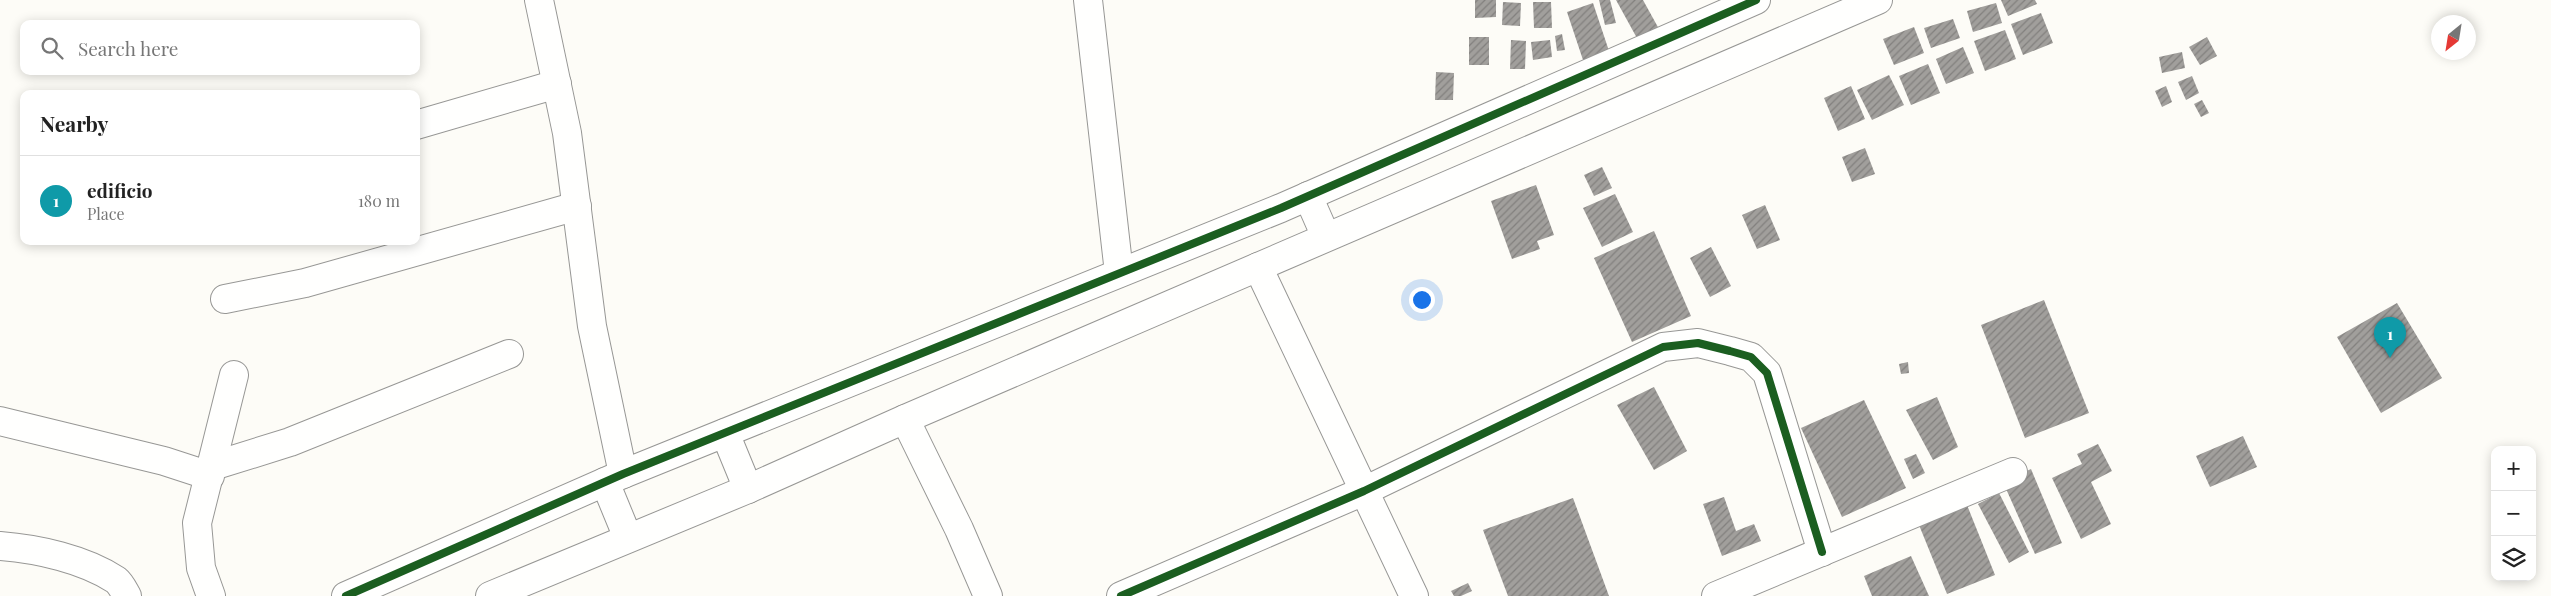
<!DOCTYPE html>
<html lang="en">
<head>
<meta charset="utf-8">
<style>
  :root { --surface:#fff; --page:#f6f6f6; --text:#222; --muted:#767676; --line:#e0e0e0; --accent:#646362 }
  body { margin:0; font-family:"Playfair Display",serif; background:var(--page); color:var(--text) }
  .controls { position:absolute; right:15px; bottom:15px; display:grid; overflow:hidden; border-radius:10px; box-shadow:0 2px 12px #0003 }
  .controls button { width:45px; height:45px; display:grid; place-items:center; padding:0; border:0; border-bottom:1px solid var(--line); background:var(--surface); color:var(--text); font:25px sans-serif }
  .compass { position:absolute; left:2431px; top:15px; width:45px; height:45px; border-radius:50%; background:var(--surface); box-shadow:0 2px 12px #0003; rotate:210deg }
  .you { position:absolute; left:1421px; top:299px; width:18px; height:18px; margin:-12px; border:4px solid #fff; border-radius:50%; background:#1a73e8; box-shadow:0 0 0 8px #1a73e833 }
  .badge { display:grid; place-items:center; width:32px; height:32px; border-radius:50%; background:var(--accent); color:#fff; font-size:16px; font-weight:700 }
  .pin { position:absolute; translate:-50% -41px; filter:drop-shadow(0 1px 2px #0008) }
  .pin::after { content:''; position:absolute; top:26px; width:18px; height:15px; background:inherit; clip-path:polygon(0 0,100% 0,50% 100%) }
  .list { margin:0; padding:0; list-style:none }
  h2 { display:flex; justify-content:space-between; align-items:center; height:65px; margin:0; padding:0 20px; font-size:21px }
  h2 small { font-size:16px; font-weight:400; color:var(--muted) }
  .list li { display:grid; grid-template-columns:32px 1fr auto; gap:15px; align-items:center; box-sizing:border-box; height:90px; padding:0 20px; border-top:1px solid var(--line) }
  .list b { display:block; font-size:19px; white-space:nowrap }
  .list p { margin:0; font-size:16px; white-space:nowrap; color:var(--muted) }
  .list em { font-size:16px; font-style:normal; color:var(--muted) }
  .icon { flex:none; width:28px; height:28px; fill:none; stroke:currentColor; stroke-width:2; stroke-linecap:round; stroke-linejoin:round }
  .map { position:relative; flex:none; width:2551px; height:596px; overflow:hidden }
  .search { position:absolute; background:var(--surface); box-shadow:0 2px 12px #0003; left:20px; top:20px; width:400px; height:55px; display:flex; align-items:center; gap:12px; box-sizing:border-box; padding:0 18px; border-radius:10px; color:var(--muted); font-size:19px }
  .panel { position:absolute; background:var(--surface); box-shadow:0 2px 12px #0003; left:20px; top:90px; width:400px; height:155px; border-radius:10px }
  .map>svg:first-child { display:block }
  .building { fill:url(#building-hatch) }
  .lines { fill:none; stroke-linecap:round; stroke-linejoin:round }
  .street-casing { stroke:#979795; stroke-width:30 }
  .street { stroke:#fffffe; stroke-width:28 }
  .cycleway-casing { stroke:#fff; stroke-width:11 }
  .cycleway { stroke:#1b5e20; stroke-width:8 }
</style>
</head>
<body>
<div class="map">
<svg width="2551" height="596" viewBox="0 0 2551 596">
  <defs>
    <pattern id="building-hatch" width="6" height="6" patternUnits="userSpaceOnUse" patternTransform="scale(1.25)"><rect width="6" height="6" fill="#a19f9c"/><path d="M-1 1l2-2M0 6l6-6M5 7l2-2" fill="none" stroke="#82807e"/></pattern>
  </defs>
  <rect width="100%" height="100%" fill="#fdfcf7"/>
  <g class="building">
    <path d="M1475,0H1496V17L1475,18Z"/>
    <path d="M1599,0H1610L1616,23L1605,25Z"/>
    <path d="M1616,0H1643L1659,29L1638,40Z"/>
    <path d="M2001,0H2035L2037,4L2008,16Z"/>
    <path d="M1503,2L1521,3L1520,26L1502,25Z"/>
    <path d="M1533,2H1551L1552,28H1534Z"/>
    <path d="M1593,3L1609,51L1583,60L1567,12Z"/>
    <path d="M1996,3L2002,23L1973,32L1967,11Z"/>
    <path d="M2041,13L2053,43L2023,55L2011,24Z"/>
    <path d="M1953,19L1960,38L1931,48L1924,28Z"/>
    <path d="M1914,27L1924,53L1894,65L1883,39Z"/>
    <path d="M2005,30L2016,59L1985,71L1974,41Z"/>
    <path d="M1562,34L1565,50L1557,51L1555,36Z"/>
    <rect x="1469" y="37" width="20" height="28"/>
    <path d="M2207,37L2217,56L2200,65L2189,47Z"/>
    <path d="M1511,40L1526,41L1525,69H1510Z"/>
    <path d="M1550,40L1552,57L1533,60L1531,42Z"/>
    <path d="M1963,47L1974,73L1946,84L1936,59Z"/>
    <path d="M2182,52L2185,68L2162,73L2159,57Z"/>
    <path d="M1928,64L1940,93L1911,105L1899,76Z"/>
    <path d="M1436,72L1454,73L1453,100H1435Z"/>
    <path d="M1889,75L1904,105L1872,120L1857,90Z"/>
    <path d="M2192,76L2199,93L2186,100L2178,82Z"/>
    <path d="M1851,86L1865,119L1838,131L1824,98Z"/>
    <path d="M2166,86L2172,102L2162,107L2155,91Z"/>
    <path d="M2202,100L2209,113L2201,117L2194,104Z"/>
    <path d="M1865,148L1875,174L1852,182L1842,157Z"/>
    <path d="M1602,167L1612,188L1594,196L1584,175Z"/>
    <path d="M1536,185L1554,235L1537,241L1540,249L1512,259L1491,201Z"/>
    <path d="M1615,194L1633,232L1602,247L1583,208Z"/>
    <path d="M1765,205L1780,240L1757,249L1742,215Z"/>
    <path d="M1654,231L1691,316L1632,342L1594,258Z"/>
    <path d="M1711,247L1731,286L1710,297L1690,258Z"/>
    <path d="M2044,300L2089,413L2025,438L1981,325Z"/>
    <path d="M2397,303L2442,378L2381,413L2337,337Z"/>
    <path d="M1908,362L1909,373L1901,374L1899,364Z"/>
    <path d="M1654,387L1687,451L1654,470L1617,405Z"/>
    <path d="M1937,397L1958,447L1933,460L1906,410Z"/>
    <path d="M1864,400L1906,488L1842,517L1801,428Z"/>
    <path d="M2243,436L2257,467L2210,487L2196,456Z"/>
    <path d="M2098,444L2112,471L2091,482L2111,524L2081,539L2052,478L2082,464L2077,454Z"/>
    <path d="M1916,454L1925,473L1913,479L1904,459Z"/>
    <path d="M2031,469L2062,543L2035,554L2003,482Z"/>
    <path d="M1999,493L2029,552L2009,563L1978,504Z"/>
    <path d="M1724,497L1736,531L1754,524L1761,541L1722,556L1703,504Z"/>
    <path d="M1573,498L1609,596H1508L1483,530Z"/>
    <path d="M1967,505L1995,575L1947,594L1919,525Z"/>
    <path d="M1911,556L1929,596H1872L1864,576Z"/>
    <path d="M1468,583L1472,591L1461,596H1454L1451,591Z"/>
  </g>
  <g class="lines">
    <g class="street-casing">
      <g id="street">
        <path d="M539,0L567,133L592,326L623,474"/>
        <path d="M1088,0L1119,273"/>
        <path d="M416,125L557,84"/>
        <path d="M1308,196L1326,237"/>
        <path d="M1258,267L1414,596"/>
        <path d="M225,299L305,283L577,206"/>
        <path d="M905,419L959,529L988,596"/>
        <path d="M0,421L164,461L210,476"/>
        <path d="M725,433L748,489"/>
        <path d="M213,466L290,442L509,354"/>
        <path d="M605,482L628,538"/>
        <path d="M0,546C38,549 84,559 116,580C121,584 124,591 127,596"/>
        <path d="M211,596L201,568L197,523L234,375"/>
        <path d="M346,596L623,474L1281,208L1756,0"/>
        <path d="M490,596L748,489L905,419L1878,0"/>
        <path d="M1121,596L1364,491L1663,347L1698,343L1730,351L1751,357L1767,373L1822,552"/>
        <path d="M1716,596L2013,472"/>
      </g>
    </g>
    <use href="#street" class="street"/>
    <g class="cycleway-casing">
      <g id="cycleway">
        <path d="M346,596L623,474L1281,208L1756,0"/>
        <path d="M1121,596L1364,491L1663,347L1698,343L1730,351L1751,357L1767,373L1822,552"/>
      </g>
    </g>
    <use href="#cycleway" class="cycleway"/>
  </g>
</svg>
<div class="controls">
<button>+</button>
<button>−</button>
<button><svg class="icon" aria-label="layers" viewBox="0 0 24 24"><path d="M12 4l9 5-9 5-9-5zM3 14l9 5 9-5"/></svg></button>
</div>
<svg class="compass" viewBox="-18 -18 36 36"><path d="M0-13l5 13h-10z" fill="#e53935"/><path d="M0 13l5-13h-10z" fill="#767676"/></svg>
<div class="you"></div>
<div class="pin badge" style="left:2390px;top:358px;background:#0f9aa8">1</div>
<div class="search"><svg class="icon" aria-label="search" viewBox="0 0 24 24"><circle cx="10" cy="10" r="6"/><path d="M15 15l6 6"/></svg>Search here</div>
<section class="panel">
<h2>Nearby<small></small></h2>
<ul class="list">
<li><span class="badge" style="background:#0f9aa8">1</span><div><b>edificio</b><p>Place</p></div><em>180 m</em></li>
</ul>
</section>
</div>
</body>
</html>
